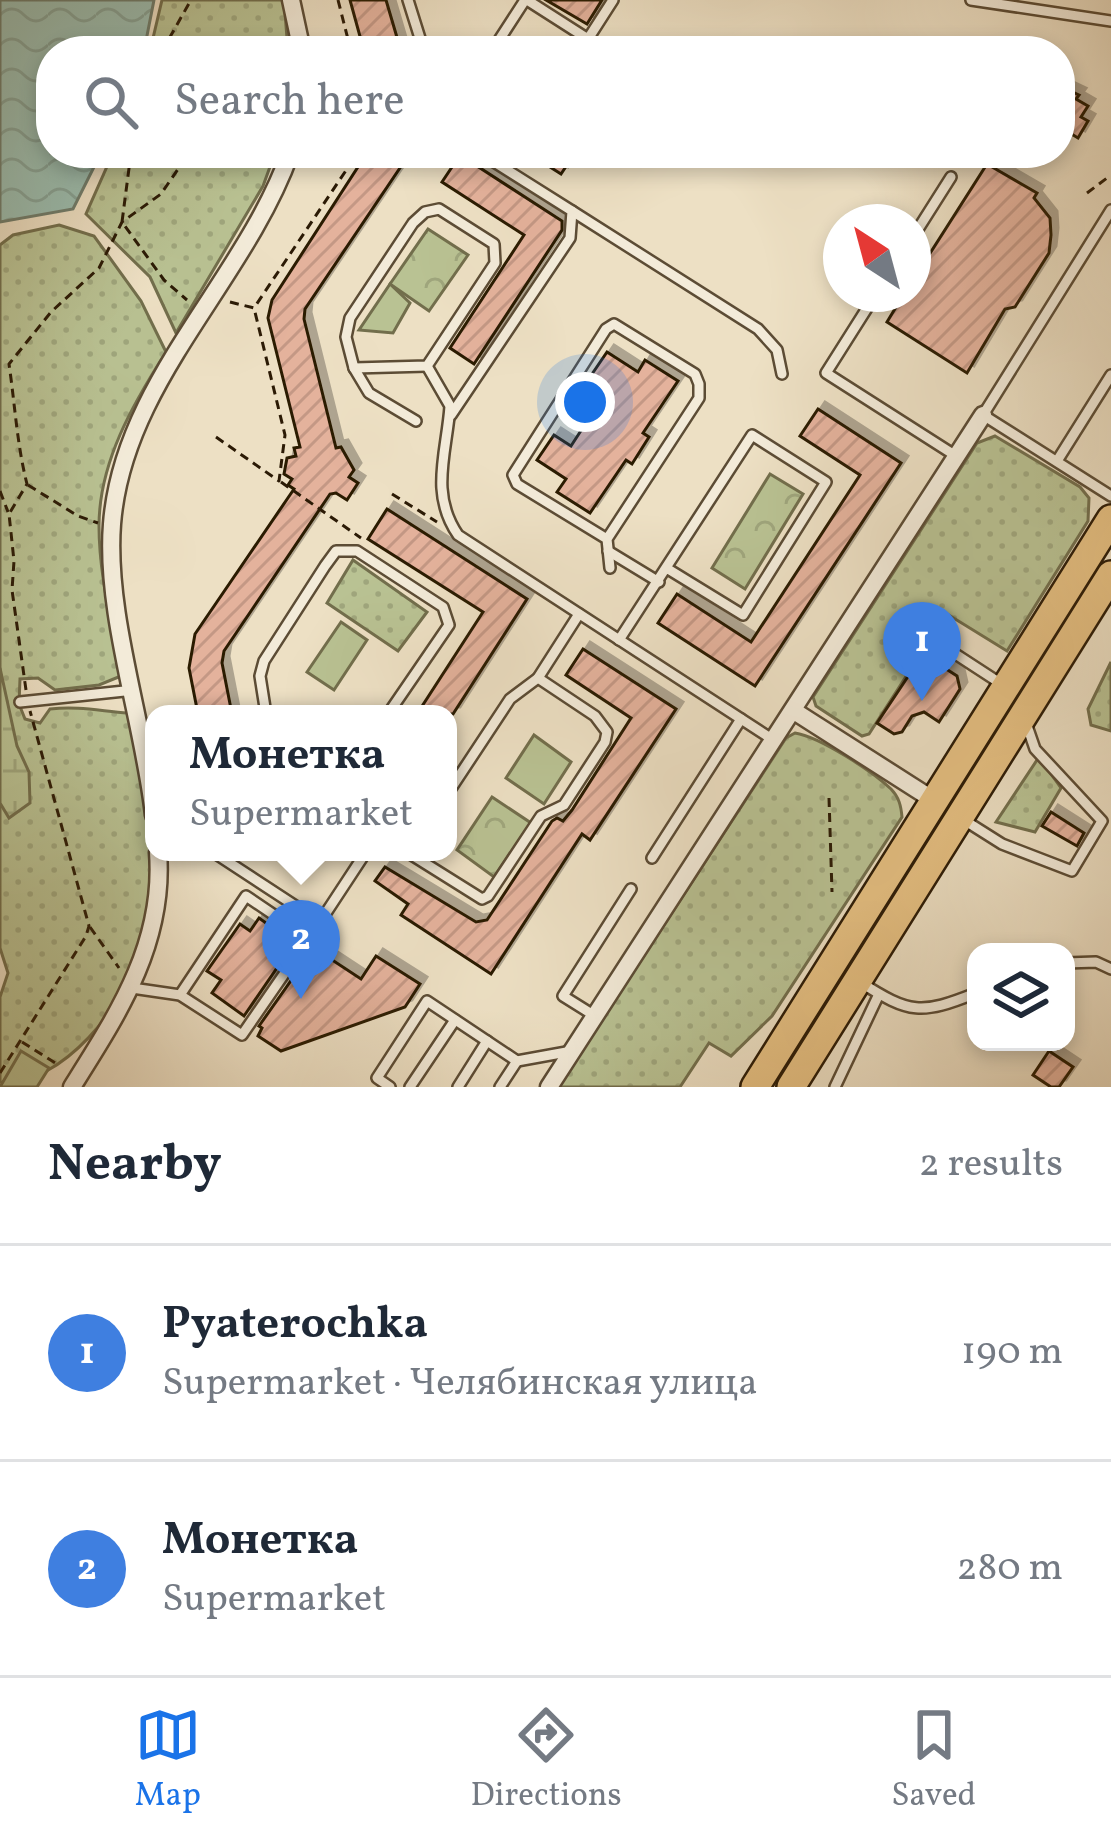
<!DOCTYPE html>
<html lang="en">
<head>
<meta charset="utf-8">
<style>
  :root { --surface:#fff; --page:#f6f6f7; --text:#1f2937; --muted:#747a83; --line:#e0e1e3; --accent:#1a73e8 }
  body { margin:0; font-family:Vollkorn,serif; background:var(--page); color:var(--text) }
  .controls { position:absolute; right:36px; bottom:36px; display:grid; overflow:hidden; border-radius:24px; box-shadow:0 6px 18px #0003 }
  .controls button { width:108px; height:108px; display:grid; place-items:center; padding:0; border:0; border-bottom:3px solid var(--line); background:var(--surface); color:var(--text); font:60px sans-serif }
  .compass { position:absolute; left:823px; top:204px; width:108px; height:108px; border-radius:50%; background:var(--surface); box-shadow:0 6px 18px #0003; rotate:324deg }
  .you { position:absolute; left:585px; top:402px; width:42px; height:42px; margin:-30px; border:9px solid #fff; border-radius:50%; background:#1a73e8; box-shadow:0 0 0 18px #1a73e833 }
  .badge { display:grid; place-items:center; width:78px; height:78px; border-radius:50%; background:var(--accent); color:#fff; font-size:39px; font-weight:700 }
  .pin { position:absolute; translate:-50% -99px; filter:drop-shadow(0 3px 6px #0008) }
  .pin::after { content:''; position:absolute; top:63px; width:42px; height:36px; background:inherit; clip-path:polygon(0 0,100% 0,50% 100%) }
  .popup { position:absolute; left:145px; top:705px; width:312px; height:156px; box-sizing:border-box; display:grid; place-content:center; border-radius:24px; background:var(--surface); filter:drop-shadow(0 3px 9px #0005); font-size:39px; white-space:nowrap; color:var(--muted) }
  .popup b { font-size:45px; color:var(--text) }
  .popup::after { content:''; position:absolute; left:50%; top:100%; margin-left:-24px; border:24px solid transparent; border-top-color:var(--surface) }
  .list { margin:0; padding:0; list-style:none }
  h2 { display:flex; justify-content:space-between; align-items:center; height:156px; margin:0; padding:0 48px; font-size:51px }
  h2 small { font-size:39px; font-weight:400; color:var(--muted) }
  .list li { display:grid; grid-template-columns:78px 1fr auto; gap:36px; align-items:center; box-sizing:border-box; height:216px; padding:0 48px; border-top:3px solid var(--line) }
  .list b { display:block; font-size:45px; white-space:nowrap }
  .list p { margin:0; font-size:39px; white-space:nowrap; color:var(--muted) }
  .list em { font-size:39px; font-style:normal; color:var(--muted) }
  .icon { flex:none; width:66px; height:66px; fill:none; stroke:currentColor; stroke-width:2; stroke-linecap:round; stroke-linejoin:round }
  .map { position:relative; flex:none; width:1111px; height:1087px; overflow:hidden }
  .search { position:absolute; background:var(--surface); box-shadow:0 6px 18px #0003; left:36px; right:36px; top:36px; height:132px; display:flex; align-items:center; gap:30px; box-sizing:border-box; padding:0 42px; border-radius:48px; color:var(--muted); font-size:45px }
  .sheet { height:588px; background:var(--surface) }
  nav { display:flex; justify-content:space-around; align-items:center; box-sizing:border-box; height:168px; border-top:3px solid var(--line); background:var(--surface); font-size:33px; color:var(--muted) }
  nav a { display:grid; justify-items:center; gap:6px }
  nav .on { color:var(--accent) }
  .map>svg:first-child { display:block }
  .grass { fill:url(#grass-dots); stroke:#726e4c; stroke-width:3 }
  .forest { fill:url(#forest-crowns); stroke:#726e4c; stroke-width:3 }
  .wetland { fill:url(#wetland-marsh); stroke:#726e4c; stroke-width:3 }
  .garden { fill:#b9c293; stroke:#726e4c; stroke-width:3 }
  .water { fill:url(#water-waves); stroke:#6e7c6c; stroke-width:3 }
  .building { fill:url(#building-hatch); stroke:#2b1a05; stroke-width:3; filter:url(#shadow) }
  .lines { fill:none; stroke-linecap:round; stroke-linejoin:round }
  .lane-casing { stroke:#5c4c35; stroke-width:14 }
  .street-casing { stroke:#5c4c35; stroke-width:21 }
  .primary-casing { stroke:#2b1a05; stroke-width:32 }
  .path { stroke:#2b1a05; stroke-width:3; stroke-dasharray:9 6; stroke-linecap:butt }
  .lane { stroke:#f3ebd9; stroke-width:9 }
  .street { stroke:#f3ebd9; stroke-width:16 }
  .primary { stroke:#e6c082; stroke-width:27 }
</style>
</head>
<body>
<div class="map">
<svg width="1111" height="1087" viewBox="0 0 1111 1087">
  <defs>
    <pattern id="grass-dots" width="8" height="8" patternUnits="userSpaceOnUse" patternTransform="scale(3)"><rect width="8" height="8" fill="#b9c293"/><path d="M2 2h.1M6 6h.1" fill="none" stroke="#9fa67d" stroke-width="1.8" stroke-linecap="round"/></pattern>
    <pattern id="forest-crowns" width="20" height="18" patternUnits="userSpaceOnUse" patternTransform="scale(3)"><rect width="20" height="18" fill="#b9c293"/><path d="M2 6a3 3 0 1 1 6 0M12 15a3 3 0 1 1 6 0" fill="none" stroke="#9fa67d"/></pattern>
    <pattern id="wetland-marsh" width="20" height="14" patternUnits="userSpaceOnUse" patternTransform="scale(3)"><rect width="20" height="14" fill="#b9c293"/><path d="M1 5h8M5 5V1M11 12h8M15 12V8" fill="none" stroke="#9fa67d"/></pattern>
    <pattern id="water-waves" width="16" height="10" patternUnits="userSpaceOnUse" patternTransform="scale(3)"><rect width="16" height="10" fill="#9abdb0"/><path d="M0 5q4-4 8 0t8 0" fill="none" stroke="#85a296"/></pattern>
    <pattern id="building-hatch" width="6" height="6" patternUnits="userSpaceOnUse" patternTransform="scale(3)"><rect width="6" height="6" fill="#e4b29c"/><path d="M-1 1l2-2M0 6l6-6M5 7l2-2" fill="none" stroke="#c49885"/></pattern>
    <filter id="shadow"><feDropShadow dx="7" dy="-7" stdDeviation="0" flood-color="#0004"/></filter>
  </defs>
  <rect width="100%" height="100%" fill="#ede0c4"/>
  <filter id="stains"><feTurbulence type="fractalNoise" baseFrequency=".00167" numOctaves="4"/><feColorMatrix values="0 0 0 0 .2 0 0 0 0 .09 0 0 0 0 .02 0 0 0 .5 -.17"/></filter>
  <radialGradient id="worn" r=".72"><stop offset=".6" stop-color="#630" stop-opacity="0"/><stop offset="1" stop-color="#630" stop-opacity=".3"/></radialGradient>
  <g class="grass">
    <path d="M162,0H284L288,51H150Z"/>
    <path d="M113,153H275L263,186L176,333L150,277L86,214Z"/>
    <path d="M59,225L94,236L141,301L166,352C133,404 99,462 99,526C99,577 113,627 121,676L99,685L55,690L38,678L20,679L19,704L25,719L40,723L50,709C79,706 100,711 128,713C141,766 157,824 154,879C153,901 148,931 141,953C126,1001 64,1087 0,1082V997L8,973L0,948V245L13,235Z"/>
    <path d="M995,436L1080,487L1089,498L1088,521L1007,651L939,609L916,645L923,650L869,734L862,736L816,706L813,697L977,443Z"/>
    <path d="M353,560L427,612L398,651L327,603Z"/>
    <path d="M1111,662V731L1091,725L1088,709Z"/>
    <path d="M795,733C820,737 872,771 891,789C899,797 901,806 902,817L772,1016L731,1056L709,1043L680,1087H558L786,738Z"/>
    <path d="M1039,757L1061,788L1035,832L996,822Z"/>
  </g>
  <g class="forest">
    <path d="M428,229L468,255L429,311L390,284Z"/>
    <path d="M770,474L803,494L745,589L712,568Z"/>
    <path d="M492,797L531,823L494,877L457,850Z"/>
  </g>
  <path class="wetland" d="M0,668L17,746L29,772L30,803L9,818L0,803Z"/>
  <g class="garden">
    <path d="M390,284L410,303L393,333L359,330Z"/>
    <path d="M341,622L367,640L334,690L307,672Z"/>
    <path d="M534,735L571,762L544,804L506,778Z"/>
    <path d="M21,1051L49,1068L37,1087H0Z"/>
  </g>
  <path class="water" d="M0,0H154L144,51H51V153H101L73,209L0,222Z"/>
  <g class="building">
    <path d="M350,0H386L401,51H364Z"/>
    <path d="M546,0H602L587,24Z"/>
    <path d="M1060,86L1079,95L1076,99L1088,106L1081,117L1088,121L1078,138L1070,133L1060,150Z"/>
    <path d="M367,153H410L305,309L304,319L336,448L341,447L354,470L349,477L358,483L347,500L336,493L330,494L224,651L222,663L232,714H198L189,668L195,634L294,489L288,485L292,479L284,474L287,458L296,456L294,448L300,447L268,318L272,300Z"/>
    <path d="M528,153H575L561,174Z"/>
    <path d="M460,155L562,221V230L474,364L450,348L524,235L442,182Z"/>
    <path d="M987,164L1037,193L1034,198L1050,218L1051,235L1049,253L1015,307L1005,309L967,373L887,322L904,294H913V280Z"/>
    <path d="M607,352L638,372L645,360L678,381L643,433L649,437L632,464L626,460L590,513L557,492L566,479L537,460L554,435L571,446L608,389L590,377Z"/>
    <path d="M818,409L901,463L755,686L658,623L677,594L751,642L860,475L800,436Z"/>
    <path d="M387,509L527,599L453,714H417L483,612L368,539Z"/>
    <path d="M583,649L676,709L590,840L582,834L491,974L401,915L408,904L375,881L385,867L476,922L487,920L552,821L557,818L563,821L572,810L631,718L566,675Z"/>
    <path d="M923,654L957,676L960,689L939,722L924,712L912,716L902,732L894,734L877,723Z"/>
    <path d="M1051,812L1084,833L1077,846L1042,826Z"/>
    <path d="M259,918L294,943L244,1016L212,993L221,980L207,971L240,924L250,931Z"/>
    <path d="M314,948L361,979L376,956L420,984L405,1007L281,1051L258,1036L262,1028L259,1026Z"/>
    <path d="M1049,1051L1073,1067L1059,1087H1051L1033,1075Z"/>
  </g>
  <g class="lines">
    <g class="lane-casing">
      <g id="lane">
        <path d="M408,0L424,51"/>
        <path d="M527,0L588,39L613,0"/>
        <path d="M971,0L1111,21"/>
        <path d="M492,51L525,0"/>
        <path d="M439,209L494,244L495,263L427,366L354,368L346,337L350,318L413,223L425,212Z"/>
        <path d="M1111,210L983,415L1111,496"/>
        <path d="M572,211L758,329L777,350L782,374"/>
        <path d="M913,237L951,177"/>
        <path d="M876,294L826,373L956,456"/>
        <path d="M427,366L450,406C447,452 429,493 458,535L775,741"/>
        <path d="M354,368L369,393L416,421"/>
        <path d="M451,415L570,238L572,211L480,153"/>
        <path d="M1057,461L1111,375"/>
        <path d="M607,539L517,484L513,475L606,329L614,324L695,374L699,384V398L607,539L610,568"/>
        <path d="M608,551L659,582"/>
        <path d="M619,640L752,435L826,482L743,615L668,569"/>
        <path d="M937,642L1003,685"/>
        <path d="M20,702L134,690"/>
        <path d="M266,714L260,676L264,661L325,566L336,551H357L443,607L449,625L388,714"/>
        <path d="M448,793L510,699L538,678L579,614"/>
        <path d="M964,820L1002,844L1072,871L1102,821L1035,749L1025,720"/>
        <path d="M213,852L320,922L366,852"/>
        <path d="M407,852L482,899L488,896L541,816L564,805L605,742L607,732L595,716L538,678"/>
        <path d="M652,858L741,719"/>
        <path d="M1066,963L1096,962L1111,969"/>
        <path d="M860,982C910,1014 921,1015 976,993"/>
        <path d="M132,988L180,995L242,1035L320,922"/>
        <path d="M180,995L246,896L308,938"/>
        <path d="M595,1016L563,996L631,889"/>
        <path d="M390,1087L377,1078L427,1001L517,1061L572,1051"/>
        <path d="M410,1087L455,1020"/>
        <path d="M458,1087L487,1041"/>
        <path d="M500,1087L517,1061"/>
        <path d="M835,1087L879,994"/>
      </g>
    </g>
    <g class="street-casing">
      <g id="street">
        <path d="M291,0L302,51"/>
        <path d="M794,711L935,801"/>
        <path d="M154,815C144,723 105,614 112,524C123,382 244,282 290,153"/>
        <path d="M72,1087C118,1014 165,943 158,852"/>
        <path d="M549,1087L983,415"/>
      </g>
    </g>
    <g class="primary-casing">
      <g id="primary">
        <path d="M755,1087L1111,519"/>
        <path d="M791,1087L1111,575"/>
      </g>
    </g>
    <g class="path">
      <path d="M338,0L351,51"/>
      <path d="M162,51L191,0"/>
      <path d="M131,153L122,222L164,280L187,300"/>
      <path d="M1087,193L1111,175"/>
      <path d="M230,302L254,308L353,160L344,153"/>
      <path d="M216,437L279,481L285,435L254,308"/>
      <path d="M281,482L361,538"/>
      <path d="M28,485L78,516L98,523"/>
      <path d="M0,491L8,512"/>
      <path d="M392,494L437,522"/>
      <path d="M26,690L12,590L14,561L9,514L27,484C17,445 15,405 9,364L51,312L99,268L122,222L161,194L189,153"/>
      <path d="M829,798L832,892"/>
      <path d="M90,927L119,968"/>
      <path d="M22,1042L60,1066"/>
      <path d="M0,1073L86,936L89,926L30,711"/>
    </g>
    <use href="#lane" class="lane"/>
    <use href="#street" class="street"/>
    <use href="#primary" class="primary"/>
  </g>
  <rect width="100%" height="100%" filter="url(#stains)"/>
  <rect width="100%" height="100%" fill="url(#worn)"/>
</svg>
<div class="controls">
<button><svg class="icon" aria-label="layers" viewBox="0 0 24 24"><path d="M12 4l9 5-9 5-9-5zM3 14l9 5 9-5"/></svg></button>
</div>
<svg class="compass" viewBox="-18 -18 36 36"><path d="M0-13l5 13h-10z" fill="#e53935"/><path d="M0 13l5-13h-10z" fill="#747a83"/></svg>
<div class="you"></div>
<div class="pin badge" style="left:922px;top:701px;background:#3f7fe0">1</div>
<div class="pin badge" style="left:301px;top:999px;background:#3f7fe0">2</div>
<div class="popup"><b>Монетка</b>Supermarket</div>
<div class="search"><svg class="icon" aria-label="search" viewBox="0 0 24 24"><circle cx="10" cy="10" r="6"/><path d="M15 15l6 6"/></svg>Search here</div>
</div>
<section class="sheet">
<h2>Nearby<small>2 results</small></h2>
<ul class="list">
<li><span class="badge" style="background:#3f7fe0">1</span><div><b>Pyaterochka</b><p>Supermarket · Челябинская улица</p></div><em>190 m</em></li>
<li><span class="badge" style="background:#3f7fe0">2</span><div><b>Монетка</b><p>Supermarket</p></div><em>280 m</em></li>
</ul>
</section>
<nav>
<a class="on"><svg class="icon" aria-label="map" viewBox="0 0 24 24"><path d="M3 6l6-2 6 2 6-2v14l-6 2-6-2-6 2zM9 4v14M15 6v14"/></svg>Map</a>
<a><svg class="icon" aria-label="directions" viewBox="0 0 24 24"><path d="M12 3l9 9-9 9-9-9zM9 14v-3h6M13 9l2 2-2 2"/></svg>Directions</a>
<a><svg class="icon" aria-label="saved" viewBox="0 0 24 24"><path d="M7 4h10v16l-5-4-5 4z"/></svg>Saved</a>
</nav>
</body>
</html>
